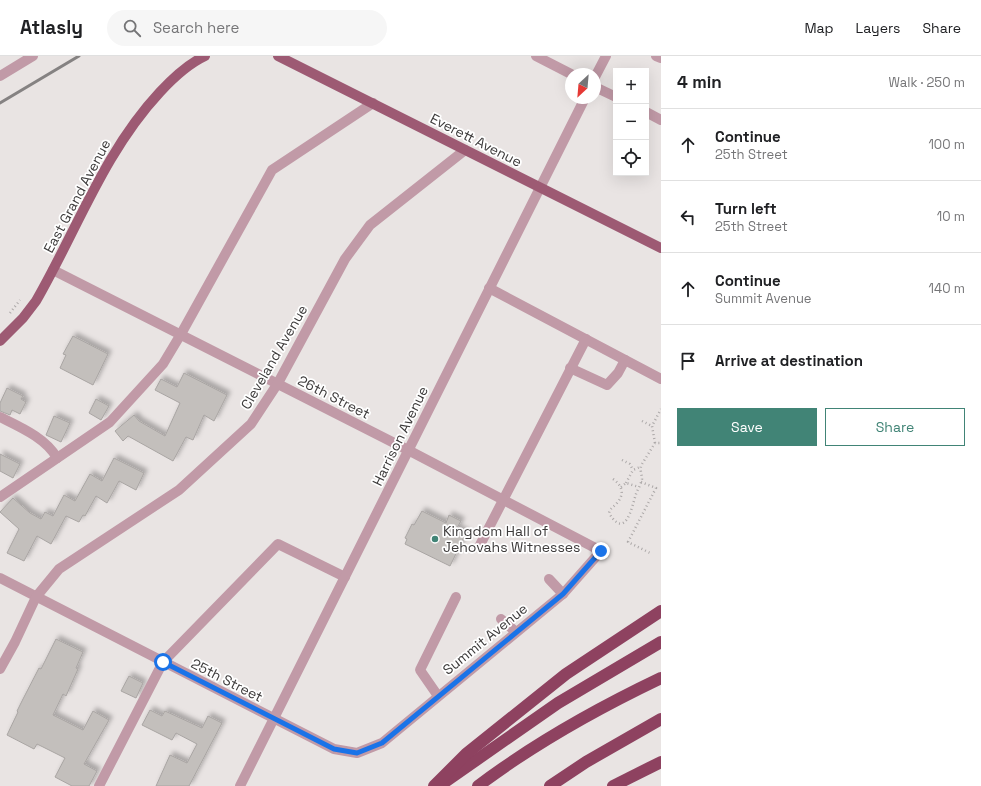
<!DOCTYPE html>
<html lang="en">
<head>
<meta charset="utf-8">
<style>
  :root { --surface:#fff; --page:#f6f6f6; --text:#202124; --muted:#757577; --line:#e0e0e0; --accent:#418476 }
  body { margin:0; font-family:"Space Grotesk",sans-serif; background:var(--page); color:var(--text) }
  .controls { position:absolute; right:12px; top:12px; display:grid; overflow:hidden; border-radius:0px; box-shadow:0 4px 16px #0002 }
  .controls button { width:36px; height:36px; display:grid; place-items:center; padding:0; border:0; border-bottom:1px solid var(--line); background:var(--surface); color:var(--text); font:20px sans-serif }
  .compass { position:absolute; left:565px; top:12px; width:36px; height:36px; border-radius:50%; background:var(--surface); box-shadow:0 4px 16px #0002; rotate:206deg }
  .stop { position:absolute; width:12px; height:12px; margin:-9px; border:3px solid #1a73e8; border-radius:50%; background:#fff }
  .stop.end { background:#1a73e8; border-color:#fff; box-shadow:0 1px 4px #0008 }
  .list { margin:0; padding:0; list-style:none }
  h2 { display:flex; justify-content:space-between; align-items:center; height:52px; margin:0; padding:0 16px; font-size:17px }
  h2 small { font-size:13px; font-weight:400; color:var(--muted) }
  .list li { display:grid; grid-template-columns:26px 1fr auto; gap:12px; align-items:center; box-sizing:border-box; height:72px; padding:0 16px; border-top:1px solid var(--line) }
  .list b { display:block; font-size:15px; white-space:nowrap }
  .list p { margin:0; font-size:13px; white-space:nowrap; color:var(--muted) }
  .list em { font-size:13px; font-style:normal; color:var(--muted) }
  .actions { display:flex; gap:8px; padding:12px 16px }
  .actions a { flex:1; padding:9px 0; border:1px solid var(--accent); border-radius:0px; text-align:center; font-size:14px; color:var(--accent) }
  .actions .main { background:var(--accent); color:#fff }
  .icon { flex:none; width:22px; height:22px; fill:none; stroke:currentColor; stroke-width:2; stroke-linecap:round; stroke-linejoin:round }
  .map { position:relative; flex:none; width:661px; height:730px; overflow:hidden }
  header { display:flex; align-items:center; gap:24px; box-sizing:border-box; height:56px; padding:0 20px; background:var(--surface); border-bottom:1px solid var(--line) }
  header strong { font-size:19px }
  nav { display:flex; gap:22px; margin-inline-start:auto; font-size:14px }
  .search { width:280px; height:36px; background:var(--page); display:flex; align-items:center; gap:10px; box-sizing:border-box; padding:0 14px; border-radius:22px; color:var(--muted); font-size:15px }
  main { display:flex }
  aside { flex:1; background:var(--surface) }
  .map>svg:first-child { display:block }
  .building { fill:#c3bfbc; stroke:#a9a5a3; filter:url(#shadow) }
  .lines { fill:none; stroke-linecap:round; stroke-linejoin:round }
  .path { stroke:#aca8a8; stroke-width:2.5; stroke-dasharray:1 3; stroke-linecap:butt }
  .minor { stroke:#c19aa7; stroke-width:10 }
  .major { stroke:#9d5a73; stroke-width:10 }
  .highway { stroke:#8e4260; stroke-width:12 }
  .rail { stroke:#858282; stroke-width:3 }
  .route { stroke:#1a73e8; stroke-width:5 }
  .poi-dot { fill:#418476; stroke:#fff; stroke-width:1.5 }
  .labels { text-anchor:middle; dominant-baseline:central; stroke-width:3.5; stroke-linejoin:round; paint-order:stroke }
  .street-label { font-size:14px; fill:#3d3b3b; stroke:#fff }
  .poi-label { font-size:14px; fill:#3d3b3b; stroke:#fff; text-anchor:start }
</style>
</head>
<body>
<header>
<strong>Atlasly</strong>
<div class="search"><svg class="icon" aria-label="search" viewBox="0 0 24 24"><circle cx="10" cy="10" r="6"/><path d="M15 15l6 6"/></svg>Search here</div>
<nav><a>Map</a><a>Layers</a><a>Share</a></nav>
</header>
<main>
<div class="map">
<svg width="661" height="730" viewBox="0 0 661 730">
  <defs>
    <filter id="shadow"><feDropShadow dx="3.5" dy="-3.5" stdDeviation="2" flood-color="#0004"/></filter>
  </defs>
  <rect width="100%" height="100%" fill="#e9e4e3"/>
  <g class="building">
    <path d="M73,280L108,298L93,329L60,312L66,299L63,298Z"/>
    <path d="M184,317L227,339L214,365L204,359L193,384L186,381L173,405L128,380L123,385L115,375L134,359L139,365L165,380L180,347L155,334L161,323L177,331Z"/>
    <path d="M7,332L23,340L21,343L26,346L20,358L12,354L10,359L0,355V347Z"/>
    <path d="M96,343L109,350L101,364L89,357Z"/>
    <path d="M54,360L70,367L61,386L46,379Z"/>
    <path d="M0,398L20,408L13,422L0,415Z"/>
    <path d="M114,402L144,417L136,434L119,425L107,447L96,440L85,460L83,459L79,466L66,460L51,488L37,480L24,505L7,497L19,473L0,456L13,442L30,457L41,463L45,456L53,460L64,439L75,445L90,418L102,425Z"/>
    <path d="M422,455L446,467L449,459L461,465L457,472L466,477L450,510L405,488L407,483L405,482L412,468L414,469Z"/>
    <path d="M56,583L83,596L76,612L78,613L66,640L63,638L53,659L83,674L93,655L109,664L84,708L97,715L89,730H72L55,721L65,702L37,688L34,693L7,679L18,656L17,655L23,643L39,612L41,613Z"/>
    <path d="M129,620L143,627L136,642L121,635Z"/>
    <path d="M150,654L162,660L165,655L202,672L208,660L222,667L189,730H156L170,699L187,707L197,688L176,677L172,684L142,669Z"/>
  </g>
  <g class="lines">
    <g class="path">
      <path d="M10,257L20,244"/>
      <path d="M642,365L652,370"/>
      <path d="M655,387L652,370L661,353"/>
      <path d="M622,404L630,408L633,414"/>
      <path d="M613,423C622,429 625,438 617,447C614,451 610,452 609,457C626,485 632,450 636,438C638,433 641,428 642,423C642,418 639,413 642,408L655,387H661"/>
      <path d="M641,426L656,432L628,486L652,498"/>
      <path d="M626,427L633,414L640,411"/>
      <path d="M621,431L626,427L639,431"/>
    </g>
    <g class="minor">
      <path d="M536,0L571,18"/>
      <path d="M656,0L661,2"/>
      <path d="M0,20L33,0"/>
      <path d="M595,21L606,0"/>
      <path d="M595,31L616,41"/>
      <path d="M646,56L661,64"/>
      <path d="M489,232L661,323"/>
      <path d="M570,312L607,329L618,317L625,304"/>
      <path d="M0,361C20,371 46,382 57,402"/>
      <path d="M0,441L110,366L163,308L181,278L272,114L373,47"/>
      <path d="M480,489L586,283"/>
      <path d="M0,522L334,693L357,697L382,687L563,538L601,495L408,394L53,214"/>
      <path d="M549,523L563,538"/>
      <path d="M501,563L516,576"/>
      <path d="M0,613L15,586L36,541L59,513L179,434L251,368L278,327L345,203L370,169L465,94"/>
      <path d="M438,640L420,614L456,541"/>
      <path d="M99,730L163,606L278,488L345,521"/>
      <path d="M240,730L585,42"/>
    </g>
    <g class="major">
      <path d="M278,0L661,192"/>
      <path d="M0,285L23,262L36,245C77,174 104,96 160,36C173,22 188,8 205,0"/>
    </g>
    <g class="highway">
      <path d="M442,728L558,647L661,586"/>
      <path d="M434,730L466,698L566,618L661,555"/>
      <path d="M478,730C535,687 596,653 661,622"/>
      <path d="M550,730L586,706L661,663"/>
      <path d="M613,730L661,706"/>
    </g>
    <path class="rail" d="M0,47L79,0"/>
  </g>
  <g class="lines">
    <path class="route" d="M163,606L334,693L357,697L382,687L563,538L601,495"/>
  </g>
  <circle class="poi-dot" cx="435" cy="483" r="4"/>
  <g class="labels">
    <g class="street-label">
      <text transform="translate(476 84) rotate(27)">Everett Avenue</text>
      <text transform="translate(77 140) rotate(-62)">East Grand Avenue</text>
      <text transform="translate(274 301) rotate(-60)">Cleveland Avenue</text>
      <text transform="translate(334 341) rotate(27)">26th Street</text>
      <text transform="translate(400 380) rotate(-64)">Harrison Avenue</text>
      <text transform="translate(485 583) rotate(-39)">Summit Avenue</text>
      <text transform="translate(227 624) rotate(27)">25th Street</text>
    </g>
    <g class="poi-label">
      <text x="443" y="475">Kingdom Hall of<tspan x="443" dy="16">Jehovahs Witnesses</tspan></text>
    </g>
  </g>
</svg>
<div class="controls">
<button>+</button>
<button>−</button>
<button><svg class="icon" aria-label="locate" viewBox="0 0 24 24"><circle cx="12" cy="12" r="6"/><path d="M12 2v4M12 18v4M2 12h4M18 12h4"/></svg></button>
</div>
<svg class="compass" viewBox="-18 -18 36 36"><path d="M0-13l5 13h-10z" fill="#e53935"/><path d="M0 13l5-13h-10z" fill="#757577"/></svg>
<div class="stop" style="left:163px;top:606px"></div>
<div class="stop end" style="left:601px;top:495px"></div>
</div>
<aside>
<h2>4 min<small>Walk · 250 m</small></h2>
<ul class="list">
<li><svg class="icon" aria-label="ahead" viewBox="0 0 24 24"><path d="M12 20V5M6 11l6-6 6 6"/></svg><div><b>Continue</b><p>25th Street</p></div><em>100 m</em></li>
<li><svg class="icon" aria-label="left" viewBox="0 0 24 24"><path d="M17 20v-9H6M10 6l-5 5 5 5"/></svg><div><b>Turn left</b><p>25th Street</p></div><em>10 m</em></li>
<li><svg class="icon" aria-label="ahead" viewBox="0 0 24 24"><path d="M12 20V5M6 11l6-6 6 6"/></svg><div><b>Continue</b><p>Summit Avenue</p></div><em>140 m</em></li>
<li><svg class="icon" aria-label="arrive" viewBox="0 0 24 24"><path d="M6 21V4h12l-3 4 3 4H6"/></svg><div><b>Arrive at destination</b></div></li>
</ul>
<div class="actions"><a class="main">Save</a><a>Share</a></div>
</aside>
</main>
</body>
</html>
